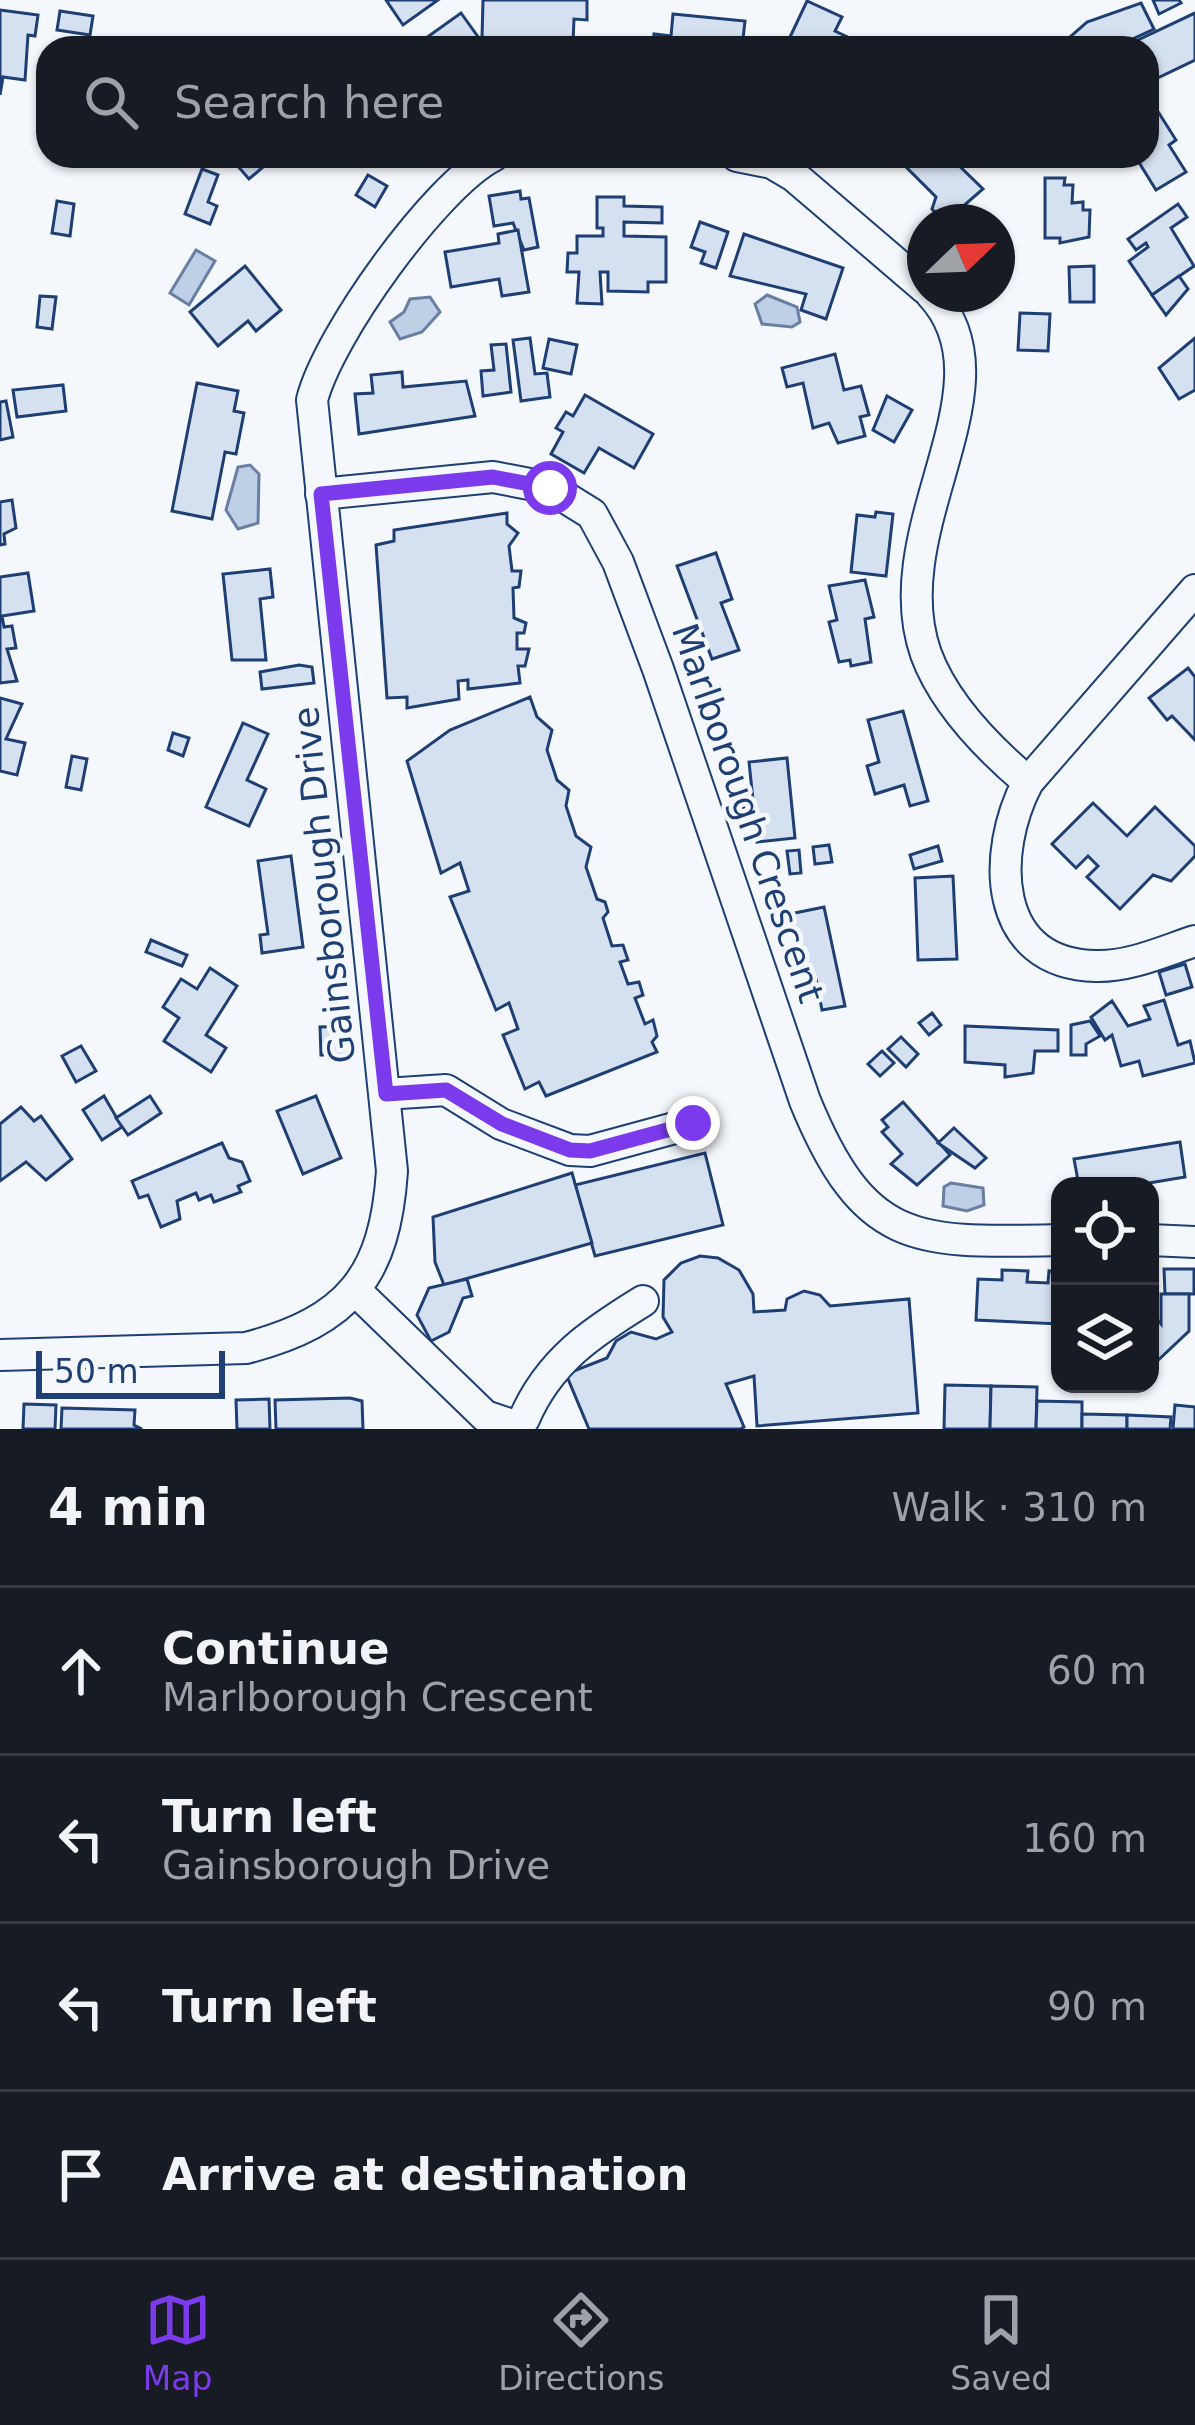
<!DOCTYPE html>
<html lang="en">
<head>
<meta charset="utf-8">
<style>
  :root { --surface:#171b24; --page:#242831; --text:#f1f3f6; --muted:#9ea1a6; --line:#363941; --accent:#7c3aed }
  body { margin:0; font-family:"DejaVu Sans",sans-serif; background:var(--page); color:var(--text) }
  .controls { position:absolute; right:36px; bottom:36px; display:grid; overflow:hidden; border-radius:24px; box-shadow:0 3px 9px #0004 }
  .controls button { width:108px; height:108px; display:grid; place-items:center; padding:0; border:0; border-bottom:3px solid var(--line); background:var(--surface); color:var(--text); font:60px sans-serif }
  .compass { position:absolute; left:907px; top:204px; width:108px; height:108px; border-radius:50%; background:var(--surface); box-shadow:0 3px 9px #0004; rotate:67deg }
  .scale { position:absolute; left:36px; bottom:30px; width:189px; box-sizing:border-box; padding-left:12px; border:6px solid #1d3f73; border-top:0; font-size:33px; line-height:42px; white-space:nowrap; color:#1d3f73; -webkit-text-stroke:9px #f4f7fb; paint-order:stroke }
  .stop { position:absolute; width:36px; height:36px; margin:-27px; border:9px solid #7c3aed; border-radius:50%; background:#fff }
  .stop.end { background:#7c3aed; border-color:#fff; box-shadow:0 3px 12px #0008 }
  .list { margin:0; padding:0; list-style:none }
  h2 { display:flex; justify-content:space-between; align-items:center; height:156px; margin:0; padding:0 48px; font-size:51px }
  h2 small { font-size:39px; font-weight:400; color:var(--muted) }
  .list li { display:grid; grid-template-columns:78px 1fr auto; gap:36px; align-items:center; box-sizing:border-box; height:168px; padding:0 48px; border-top:3px solid var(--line) }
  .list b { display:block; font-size:45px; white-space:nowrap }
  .list p { margin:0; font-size:39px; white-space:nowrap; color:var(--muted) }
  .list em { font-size:39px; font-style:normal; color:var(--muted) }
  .icon { flex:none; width:66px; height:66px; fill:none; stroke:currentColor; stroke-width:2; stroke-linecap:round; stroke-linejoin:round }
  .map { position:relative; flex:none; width:1195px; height:1429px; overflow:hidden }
  .search { position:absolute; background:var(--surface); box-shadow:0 3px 9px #0004; left:36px; right:36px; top:36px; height:132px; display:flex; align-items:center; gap:30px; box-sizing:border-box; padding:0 42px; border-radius:36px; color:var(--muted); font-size:45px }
  .sheet { height:828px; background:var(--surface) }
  nav { display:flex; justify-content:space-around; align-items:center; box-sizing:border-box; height:168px; border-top:3px solid var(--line); background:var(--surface); font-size:33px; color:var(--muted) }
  nav a { display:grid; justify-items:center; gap:6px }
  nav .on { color:var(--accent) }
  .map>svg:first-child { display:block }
  .water { fill:#bed0e5; stroke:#687fa3; stroke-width:3 }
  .building { fill:#d5e0f0; stroke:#1d3f73; stroke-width:3 }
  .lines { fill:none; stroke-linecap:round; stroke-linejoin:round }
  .minor-casing { stroke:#1d3f73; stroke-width:34 }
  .minor { stroke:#f4f7fb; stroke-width:30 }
  .route { stroke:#7c3aed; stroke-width:15 }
  .labels { text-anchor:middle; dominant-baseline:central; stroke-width:9; stroke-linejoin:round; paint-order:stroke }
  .street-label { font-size:36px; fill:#1d3f73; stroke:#f4f7fb }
</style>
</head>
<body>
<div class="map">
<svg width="1195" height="1429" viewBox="0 0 1195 1429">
  <rect width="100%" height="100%" fill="#f4f7fb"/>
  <g class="water">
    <path d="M196,250L215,261L189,305L170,293Z"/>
    <path d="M767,295L797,307L800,322L792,327L762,324L755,304Z"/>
    <path d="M430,297L440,312L422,332L400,339L390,322L404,312L410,299Z"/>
    <path d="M250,465L259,474L258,523L238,529L226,510L238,467Z"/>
    <path d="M951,1183L983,1188L984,1205L967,1211L943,1206L944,1187Z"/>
  </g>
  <g class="building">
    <path d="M386,0H438L403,25Z"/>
    <path d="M483,0H587V20L574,19L573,43L503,48V40L482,39Z"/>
    <path d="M1153,0H1179L1181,3L1159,14Z"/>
    <path d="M807,1L842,17L835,31L871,48H813L790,37Z"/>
    <path d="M1141,3L1154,29L1113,48H1077L1071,36L1087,22Z"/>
    <path d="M0,10L38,15L35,36L28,35L25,80L3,77L0,95Z"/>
    <path d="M60,11L93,16L90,35L57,30Z"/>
    <path d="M461,13L486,48H412Z"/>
    <path d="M1195,13V60L1147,83V48H1121Z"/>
    <path d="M673,14L745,21L742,48H652L654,34L671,36Z"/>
    <path d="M1157,110L1176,140L1169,145L1186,172L1156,190L1135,156H1147V116Z"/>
    <path d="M229,156H276L249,179Z"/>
    <path d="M895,156H949L983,189L945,222L932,209L936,197Z"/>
    <path d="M202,169L218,175L208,202L217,206L210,224L185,214Z"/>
    <path d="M368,175L387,186L375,207L356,195Z"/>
    <path d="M1045,178H1065L1064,185H1073L1072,203L1083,202V210H1090L1089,237L1060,243V238H1045Z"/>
    <path d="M520,191L521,199L529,198L538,247L524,250L513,223L494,226L489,196Z"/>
    <path d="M597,197H624V206L662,207V223L624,222V236L666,237V282H648V292L608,291V272H600L602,304L577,303L579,272H567L568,253H577V236H603V228H597Z"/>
    <path d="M57,201L74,204L70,236L52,233Z"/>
    <path d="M1178,204L1187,217L1171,228L1194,266L1152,295L1129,261L1148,247L1146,243L1136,250L1128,239Z"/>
    <path d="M700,222L728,232L716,268L701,263L705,252L691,247Z"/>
    <path d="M518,230L529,292L502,296L499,279L451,287L445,252L499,243L498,234Z"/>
    <path d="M744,234L843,268L826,319L801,310L806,294L730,276Z"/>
    <path d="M245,266L281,310L256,331L248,321L218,346L190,312Z"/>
    <path d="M1094,266V302H1070L1069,267Z"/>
    <path d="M1179,276L1188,289L1166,315L1152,295Z"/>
    <path d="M40,296L56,297L52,329L37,327Z"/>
    <path d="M1020,313L1050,314L1048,351L1018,350Z"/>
    <path d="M530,338L535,374L547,373L550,397L521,401L513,340Z"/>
    <path d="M1195,338V390L1179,399L1159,368Z"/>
    <path d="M549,339L577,345L571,374L543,368Z"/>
    <path d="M506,344L511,392L483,396L481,371L494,370L491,345Z"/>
    <path d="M835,354L844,390L861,386L869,415L860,417L865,436L838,443L829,423L813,428L803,383L787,387L782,368Z"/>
    <path d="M402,372L403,387L466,381L475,416L359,434L355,394L373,393L371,375Z"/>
    <path d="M197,383L238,391L234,411L244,413L236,454L225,452L212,519L172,511Z"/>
    <path d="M63,385L66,411L17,417L13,390Z"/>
    <path d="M585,395L653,434L634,468L599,448L584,473L551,454L563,432L556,428L566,412L573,416Z"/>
    <path d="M887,396L912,410L894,442L873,430Z"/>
    <path d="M6,401L13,437L0,440V402Z"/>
    <path d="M12,500L16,528L4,534L5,544L0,545V502Z"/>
    <path d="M876,512L893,514L886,576L851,572L857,515L875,517Z"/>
    <path d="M507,513V524L518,533L509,546L512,571H521L519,587L513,588L514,618L526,623L524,633H517V649H529L525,666H518L520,683L468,689V680L458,681L459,699L407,708V697L387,698L376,545L394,541V530Z"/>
    <path d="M716,553L732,599L721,603L739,650L712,659L677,566Z"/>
    <path d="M270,569L273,597L260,599L266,660H232L223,574Z"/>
    <path d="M28,573L34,611L2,616L4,627L12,626L16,648L7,649L17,681L0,683V577Z"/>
    <path d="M865,580L874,617L865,619L871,662L851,666L850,660L839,662L829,622L837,620L829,586Z"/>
    <path d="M299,665L312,667L314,683L262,689L260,672Z"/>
    <path d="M1188,668L1195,677V740L1172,716L1167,720L1149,698Z"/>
    <path d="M530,697L537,717L552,730L547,750L557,780L569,790L566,806L576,836L591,847L586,867L597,899L605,902L608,912L603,918L612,946L623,945L628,960L620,962L628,984L639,982L643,995L635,998L645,1024L653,1020L657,1036L652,1042L657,1052L546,1096L539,1082L525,1089L503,1035L518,1029L509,1003L496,1010L450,897L469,891L460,863L441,873L407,761L450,730Z"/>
    <path d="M0,698L22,704L6,739L25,743L17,775L0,771Z"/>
    <path d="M903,711L928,801L910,806L904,785L875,794L867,766L879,762L868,720Z"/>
    <path d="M243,723L268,734L247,780L266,789L249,826L206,807Z"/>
    <path d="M173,733L189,738L183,756L168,750Z"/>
    <path d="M72,756L87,759L81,790L66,787Z"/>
    <path d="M787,758L795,838L757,842L756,827L746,828L743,801L753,800L749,762Z"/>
    <path d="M1093,803L1127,836L1155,807L1195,846V856L1171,881L1153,875L1120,909L1087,877L1098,866L1088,856L1076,868L1052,844Z"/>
    <path d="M829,845L832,862L815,864L813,847Z"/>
    <path d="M938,846L942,861L914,869L910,855Z"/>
    <path d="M799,850L801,873L790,874L787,851Z"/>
    <path d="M291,856L303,947L262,953L260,935L268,934L258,861Z"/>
    <path d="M953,876L957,959L918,960L915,878Z"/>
    <path d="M824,907L845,1006L822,1010L816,979L809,967L801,969L790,914Z"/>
    <path d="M151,940L187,955L182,966L146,952Z"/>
    <path d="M1185,964L1192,987L1166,995L1159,972Z"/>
    <path d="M210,968L237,986L206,1035L226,1048L211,1072L164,1041L179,1018L163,1007L181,979L197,989Z"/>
    <path d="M1164,1000L1178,1045L1190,1041L1195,1063L1143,1076L1139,1061L1121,1066L1112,1035L1105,1040L1091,1017L1112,1001L1128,1026L1150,1019L1144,1006Z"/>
    <path d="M932,1013L941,1025L929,1035L919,1023Z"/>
    <path d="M1090,1021L1100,1036L1086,1044V1055H1071V1025Z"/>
    <path d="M349,1026L350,1055H321L320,1027Z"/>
    <path d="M965,1026L1058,1030V1051H1035L1033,1073L1005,1077V1065L965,1062Z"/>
    <path d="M901,1037L918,1054L906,1067L888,1049Z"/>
    <path d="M81,1046L96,1071L76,1082L62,1056Z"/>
    <path d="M882,1051L894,1063L880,1076L868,1064Z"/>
    <path d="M104,1096L122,1127L102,1140L83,1110Z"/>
    <path d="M150,1096L161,1113L128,1135L116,1118Z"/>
    <path d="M316,1096L341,1158L303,1174L277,1111Z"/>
    <path d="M903,1102L950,1155L917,1185L891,1164L902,1154L882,1132L888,1127L882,1120Z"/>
    <path d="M21,1107L34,1121L41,1116L72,1159L46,1180L26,1162L0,1181V1124Z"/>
    <path d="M954,1128L986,1158L975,1168L938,1143Z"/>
    <path d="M1180,1142L1185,1177L1131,1186H1079L1074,1159Z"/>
    <path d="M222,1143L229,1158L242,1162L250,1181L238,1186L241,1192L214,1202L211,1195L199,1200L196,1193L177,1201L180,1219L161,1227L148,1195L139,1198L132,1181Z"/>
    <path d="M705,1153L723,1225L595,1256L575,1185Z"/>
    <path d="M572,1173L592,1243L444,1285L435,1262L433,1217Z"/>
    <path d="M700,1256L718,1258L739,1270L753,1294L754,1312L785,1310L787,1299L804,1291L820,1295L830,1306L909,1299L918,1413L757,1426L754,1376L726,1384L744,1427L740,1429H589L566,1374L607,1358L616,1341L631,1332L656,1339L672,1332L663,1317L664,1280L681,1263Z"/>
    <path d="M1164,1269H1194V1294H1165Z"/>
    <path d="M1002,1270L1028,1271L1027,1282L1048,1283L1049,1271L1060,1272V1324L976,1320L978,1279L1002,1280Z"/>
    <path d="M467,1279L472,1296L463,1298L449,1332L431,1341L417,1315L429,1288Z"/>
    <path d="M1161,1294H1189V1331L1152,1366L1150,1311L1161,1324Z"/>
    <path d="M945,1385L991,1386L990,1429H944Z"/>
    <path d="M991,1386L1037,1387L1036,1429H990Z"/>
    <path d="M350,1398L362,1401L363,1429H276L275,1400Z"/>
    <path d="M269,1399L270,1429H237L236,1400Z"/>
    <path d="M1037,1401L1082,1402V1429H1036Z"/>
    <path d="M24,1404L56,1405L55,1429H23Z"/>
    <path d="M1175,1405L1195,1407V1429H1173Z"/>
    <path d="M62,1408L135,1410L134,1425L142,1429H61Z"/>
    <path d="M1082,1414L1127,1415V1429H1082Z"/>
    <path d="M1127,1415L1171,1417L1170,1429H1127Z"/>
  </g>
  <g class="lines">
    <g class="minor-casing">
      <g id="minor">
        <path d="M737,156L772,163L794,176L925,288"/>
        <path d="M931,294C1017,386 881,527 926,654C944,703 989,749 1028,782"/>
        <path d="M321,494L493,477L550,488L592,514L618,562L658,669L805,1101C865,1247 916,1243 1060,1240"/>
        <path d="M1195,590L1028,782C991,852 991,964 1096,966C1130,967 1164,951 1195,941"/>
        <path d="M385,1094L446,1090L501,1124L570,1150L590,1151L693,1123"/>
        <path d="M1150,1240L1195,1242"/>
        <path d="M356,1291L485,1416L509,1424"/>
        <path d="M0,1355L246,1348C349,1321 385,1276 392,1171L312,400C328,336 435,186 493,156"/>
        <path d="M524,1419C549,1361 591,1333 643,1301"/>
      </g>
    </g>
    <use href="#minor" class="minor"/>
  </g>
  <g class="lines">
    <path class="route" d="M550,488L493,477L321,494L386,1094L446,1090L502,1124L570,1150L590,1151L693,1123"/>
  </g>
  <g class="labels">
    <g class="street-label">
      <text transform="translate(748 813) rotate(71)">Marlborough Crescent</text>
      <text transform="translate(324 885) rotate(-96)">Gainsborough Drive</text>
    </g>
  </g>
</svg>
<div class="controls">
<button><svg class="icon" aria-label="locate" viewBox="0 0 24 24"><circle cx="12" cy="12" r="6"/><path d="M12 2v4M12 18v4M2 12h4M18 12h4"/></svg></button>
<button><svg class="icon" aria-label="layers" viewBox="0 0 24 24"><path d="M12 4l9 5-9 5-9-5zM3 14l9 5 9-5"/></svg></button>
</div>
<svg class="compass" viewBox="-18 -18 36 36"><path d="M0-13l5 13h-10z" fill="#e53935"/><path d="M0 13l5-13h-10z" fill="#9ea1a6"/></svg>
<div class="scale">50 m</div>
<div class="stop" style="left:550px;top:488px"></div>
<div class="stop end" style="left:693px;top:1123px"></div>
<div class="search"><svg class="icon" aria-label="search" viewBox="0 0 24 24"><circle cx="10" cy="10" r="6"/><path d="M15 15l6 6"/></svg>Search here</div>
</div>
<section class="sheet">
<h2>4 min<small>Walk · 310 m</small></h2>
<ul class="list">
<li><svg class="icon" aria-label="ahead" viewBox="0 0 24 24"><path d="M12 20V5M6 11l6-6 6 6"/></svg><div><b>Continue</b><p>Marlborough Crescent</p></div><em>60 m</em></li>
<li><svg class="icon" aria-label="left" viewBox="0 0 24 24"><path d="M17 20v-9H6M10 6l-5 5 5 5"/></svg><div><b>Turn left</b><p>Gainsborough Drive</p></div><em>160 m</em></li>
<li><svg class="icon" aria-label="left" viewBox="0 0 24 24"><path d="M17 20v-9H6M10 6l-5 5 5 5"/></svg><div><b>Turn left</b></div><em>90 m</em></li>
<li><svg class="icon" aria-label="arrive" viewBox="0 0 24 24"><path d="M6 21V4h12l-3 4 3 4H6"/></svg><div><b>Arrive at destination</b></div></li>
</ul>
</section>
<nav>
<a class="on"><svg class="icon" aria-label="map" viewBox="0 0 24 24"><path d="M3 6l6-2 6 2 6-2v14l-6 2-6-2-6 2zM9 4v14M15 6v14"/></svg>Map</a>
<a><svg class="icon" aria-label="directions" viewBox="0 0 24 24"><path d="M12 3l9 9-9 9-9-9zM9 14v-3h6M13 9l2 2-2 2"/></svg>Directions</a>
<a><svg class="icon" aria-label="saved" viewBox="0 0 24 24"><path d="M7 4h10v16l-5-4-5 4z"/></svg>Saved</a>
</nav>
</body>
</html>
